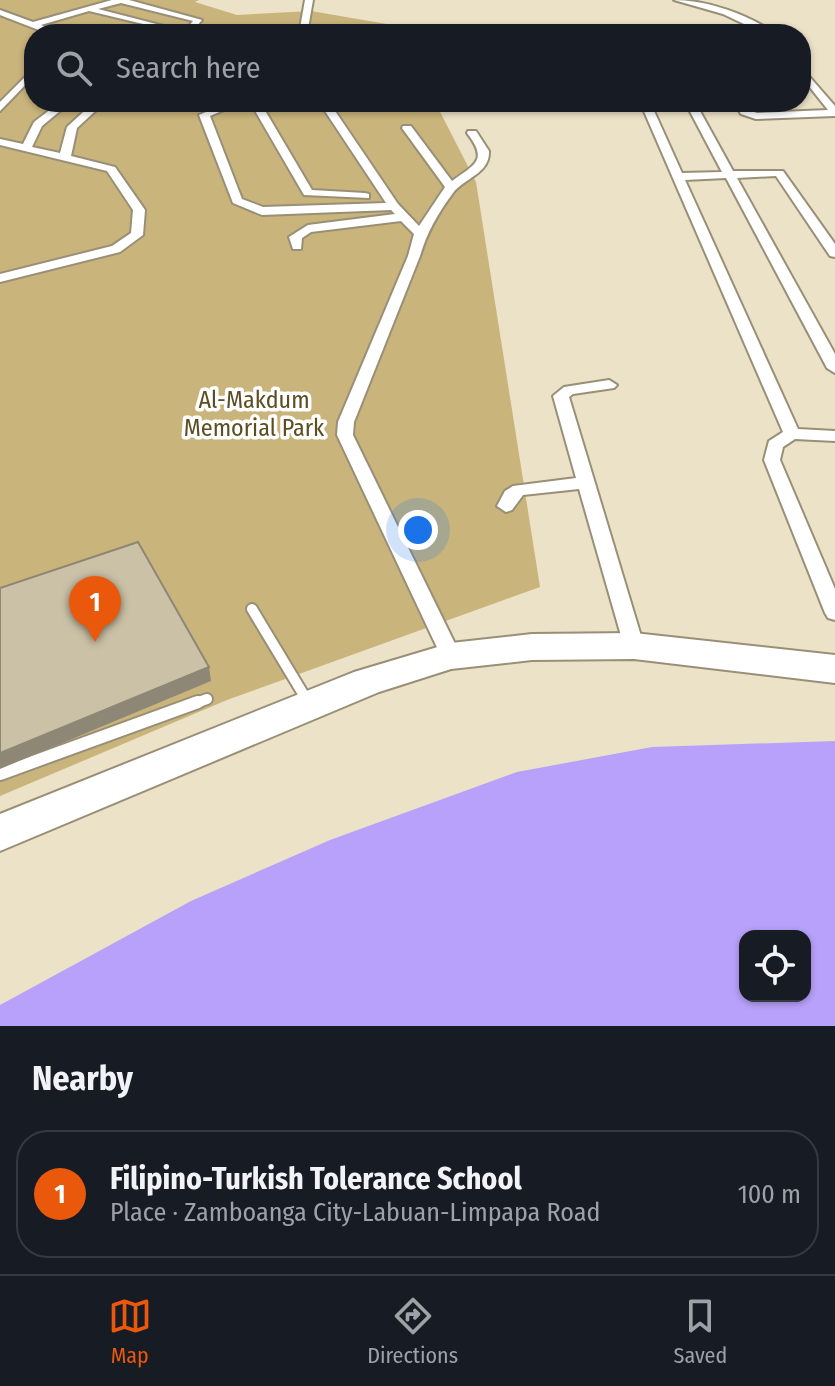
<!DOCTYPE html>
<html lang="en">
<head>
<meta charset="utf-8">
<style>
  :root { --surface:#171b24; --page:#20242c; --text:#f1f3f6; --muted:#9ea1a6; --line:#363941; --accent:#ea580c }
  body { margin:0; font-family:"Fira Sans Condensed",sans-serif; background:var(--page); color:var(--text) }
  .controls { position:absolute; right:24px; bottom:24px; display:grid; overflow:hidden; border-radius:16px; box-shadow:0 2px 6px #0004 }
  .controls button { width:72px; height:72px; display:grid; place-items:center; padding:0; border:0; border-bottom:2px solid var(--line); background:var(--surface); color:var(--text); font:40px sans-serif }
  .you { position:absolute; left:418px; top:530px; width:28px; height:28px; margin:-20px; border:6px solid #fff; border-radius:50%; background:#1a73e8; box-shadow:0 0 0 12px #1a73e833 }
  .badge { display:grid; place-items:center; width:52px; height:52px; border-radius:50%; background:var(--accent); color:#fff; font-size:26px; font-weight:700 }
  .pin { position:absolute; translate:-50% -66px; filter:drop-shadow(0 2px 4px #0008) }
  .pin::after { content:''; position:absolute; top:42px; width:28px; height:24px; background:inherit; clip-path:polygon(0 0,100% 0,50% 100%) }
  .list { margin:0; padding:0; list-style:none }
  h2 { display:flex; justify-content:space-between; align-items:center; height:104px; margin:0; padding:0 32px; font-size:34px }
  h2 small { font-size:26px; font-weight:400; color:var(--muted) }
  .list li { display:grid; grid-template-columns:52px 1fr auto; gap:24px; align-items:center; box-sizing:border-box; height:128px; margin:0 16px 16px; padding:0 16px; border:2px solid var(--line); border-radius:32px }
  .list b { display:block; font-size:30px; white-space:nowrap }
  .list p { margin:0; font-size:26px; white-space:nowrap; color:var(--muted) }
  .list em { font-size:26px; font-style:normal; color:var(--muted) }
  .icon { flex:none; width:44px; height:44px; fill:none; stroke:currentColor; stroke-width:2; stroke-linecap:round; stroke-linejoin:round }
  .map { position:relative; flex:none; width:835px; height:1026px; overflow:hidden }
  .search { position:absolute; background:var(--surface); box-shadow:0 2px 6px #0004; left:24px; right:24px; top:24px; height:88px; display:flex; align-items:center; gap:20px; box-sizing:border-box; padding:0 28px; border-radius:32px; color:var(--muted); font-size:30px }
  .sheet { height:248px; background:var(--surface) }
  nav { display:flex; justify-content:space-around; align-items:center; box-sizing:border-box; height:112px; border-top:2px solid var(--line); background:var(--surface); font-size:22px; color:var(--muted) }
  nav a { display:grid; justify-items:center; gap:4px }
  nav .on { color:var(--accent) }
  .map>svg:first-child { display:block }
  .green { fill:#c9b47b }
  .water { fill:#b7a1fa; fill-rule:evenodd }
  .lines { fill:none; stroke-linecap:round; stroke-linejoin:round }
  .lane-far1-casing { stroke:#998f77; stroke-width:14 }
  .lane-casing { stroke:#998f77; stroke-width:16 }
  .street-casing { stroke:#998f77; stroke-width:4 }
  .primary-casing { stroke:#998f77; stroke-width:4 }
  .lane-far1 { stroke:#fff; stroke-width:10 }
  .lane { stroke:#fff; stroke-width:12 }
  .street { fill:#fff; fill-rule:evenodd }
  .primary { fill:#fff; fill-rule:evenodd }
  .shaded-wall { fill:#8e8775 }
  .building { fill:#cbc1a7; stroke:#8e8775; stroke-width:2 }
  .labels { text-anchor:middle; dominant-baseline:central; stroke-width:7; stroke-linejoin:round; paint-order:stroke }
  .park-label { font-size:24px; fill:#5c4d23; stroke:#fff }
</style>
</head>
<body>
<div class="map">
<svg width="835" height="1026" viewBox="0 0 835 1026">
  <rect width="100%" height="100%" fill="#ece2c7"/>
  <path class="green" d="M0,0H199L195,2L237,15L311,11L410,28L411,34H34V102H435L476,182L540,587L227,700L0,796Z"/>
  <path class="water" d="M835,741V1026H0V1005L191,901L330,840L517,772L652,747ZM745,936H805V996H745Z"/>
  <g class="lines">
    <g class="lane-far1-casing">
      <g id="lane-far1">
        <path d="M252,609L308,702"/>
        <path d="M193,704L207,699"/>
      </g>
    </g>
    <g class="lane-casing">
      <path id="lane" d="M0,774L198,702"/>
    </g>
    <g class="street-casing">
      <g id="street">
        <path d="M112,0H129L202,20L190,34H182L193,21L121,3L98,9L168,27L164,29L89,11L41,25L61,34H49L0,15V10L33,22Z"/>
        <path d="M305,0H313L307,34H299Z"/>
        <path d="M674,0C708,0 749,15 776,34H765L723,14Z"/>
        <path d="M801,67L835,106V116L756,119L741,114L733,102H743L749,110L757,113L828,110L801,76Z"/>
        <path d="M34,68V76L0,111V102Z"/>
        <path d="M60,102H71L42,126L32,147L60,153L67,127L94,102H105L77,128L71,156L115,167L145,210L143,235L120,252L0,282V274L112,246L131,233L133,210L107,171L0,145V139L23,144L34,122Z"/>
        <path d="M229,102H243L210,116L242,199L263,207L386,203L319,102H329L398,204L419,226L445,187L402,128L403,126H411L452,181C476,164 488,160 467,133L468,131H476L489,151C490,174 464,178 453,193C438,213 427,232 420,256L354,422L353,435L461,656L458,662L451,664L444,662L441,656L337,435L338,422L408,256L414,234L401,221L311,232L302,238L301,249H293L289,237L308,225L395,214L391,210L262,215L233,203L199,115Z"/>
        <path d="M250,102H260L312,190L365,193L369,194V198L304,195Z"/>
        <path d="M640,102H650L682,173L722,172L685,102H695L733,171H783L835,244V257L830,256L776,176L737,178L835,354V373L827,368L726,178L685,180L798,429L835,431V441L795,439L783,447L780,460L835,589V620L828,618L825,613L764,460L769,441L783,432Z"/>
        <path d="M609,380L617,385L614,388L573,394L569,397L644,646L641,652L634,654L627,652L624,646L579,489L523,495L512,510L506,512L497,506L505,491L513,486L576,478L553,396L564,387Z"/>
      </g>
    </g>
    <g class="primary-casing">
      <path id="primary" d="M634,633L835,655V683L634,659L532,660L451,669L379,692L0,851V814L354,672L451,643L532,634Z"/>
    </g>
    <use href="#lane-far1" class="lane-far1"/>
    <use href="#lane" class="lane"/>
    <use href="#street" class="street"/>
    <use href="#primary" class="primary"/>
  </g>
  <path class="shaded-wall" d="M209,667L211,681L0,769V753Z"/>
  <path class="building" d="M138,542L209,667L0,753V588Z"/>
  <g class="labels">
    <g class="park-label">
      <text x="254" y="400">Al-Makdum<tspan x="254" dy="28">Memorial Park</tspan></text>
    </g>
  </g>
</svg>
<div class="controls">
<button><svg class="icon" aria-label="locate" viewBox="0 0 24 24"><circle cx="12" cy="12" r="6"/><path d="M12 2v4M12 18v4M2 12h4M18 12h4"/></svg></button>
</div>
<div class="you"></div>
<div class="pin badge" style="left:95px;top:642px">1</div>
<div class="search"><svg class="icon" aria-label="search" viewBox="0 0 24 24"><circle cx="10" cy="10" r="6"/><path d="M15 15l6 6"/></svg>Search here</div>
</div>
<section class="sheet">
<h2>Nearby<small></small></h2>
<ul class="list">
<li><span class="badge">1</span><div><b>Filipino-Turkish Tolerance School</b><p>Place · Zamboanga City-Labuan-Limpapa Road</p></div><em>100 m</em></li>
</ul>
</section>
<nav>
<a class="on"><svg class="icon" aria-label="map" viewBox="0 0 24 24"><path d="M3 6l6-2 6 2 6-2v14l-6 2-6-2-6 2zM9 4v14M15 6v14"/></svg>Map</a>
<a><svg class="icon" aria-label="directions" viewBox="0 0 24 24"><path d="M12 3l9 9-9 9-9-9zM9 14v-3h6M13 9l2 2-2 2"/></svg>Directions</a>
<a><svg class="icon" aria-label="saved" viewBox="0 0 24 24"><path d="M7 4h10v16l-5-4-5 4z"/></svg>Saved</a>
</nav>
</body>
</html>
